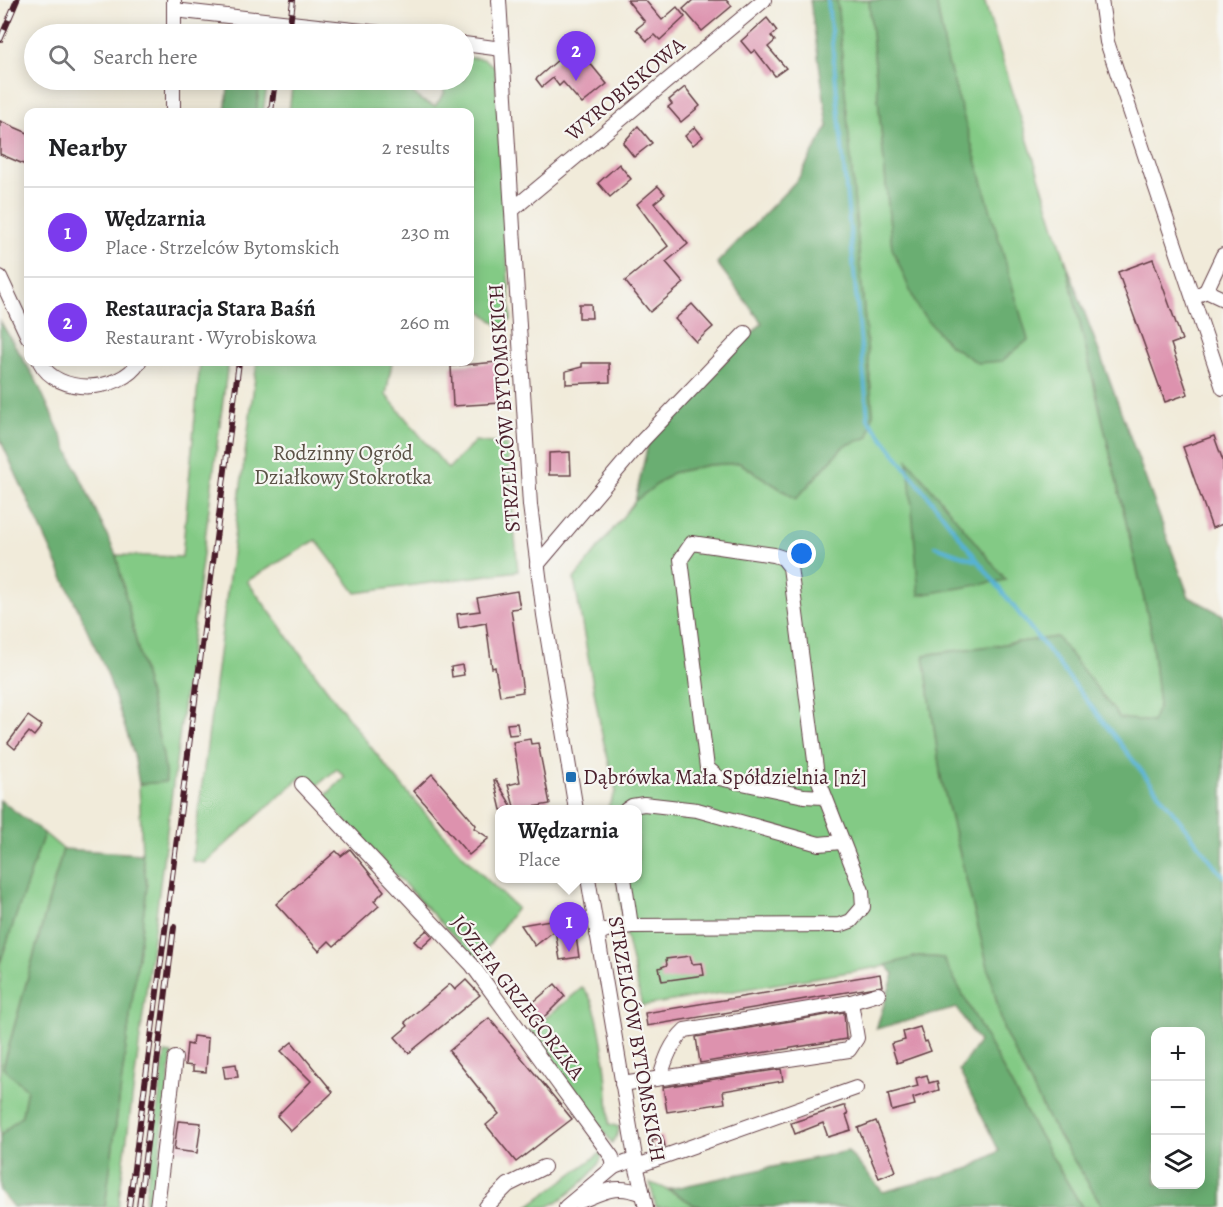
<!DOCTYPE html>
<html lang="en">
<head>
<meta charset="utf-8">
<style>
  :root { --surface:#fff; --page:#f6f6f6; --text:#202124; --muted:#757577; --line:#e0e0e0; --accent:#7c3aed }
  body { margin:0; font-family:Alegreya,serif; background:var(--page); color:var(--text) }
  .controls { position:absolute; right:18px; bottom:18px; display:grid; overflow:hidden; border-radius:12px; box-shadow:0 3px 15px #0003 }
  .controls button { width:54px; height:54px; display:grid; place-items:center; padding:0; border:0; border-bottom:2px solid var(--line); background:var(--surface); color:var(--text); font:30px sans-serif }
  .you { position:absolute; left:802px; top:554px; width:21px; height:21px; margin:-15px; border:4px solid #fff; border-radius:50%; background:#1a73e8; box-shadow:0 0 0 9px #1a73e833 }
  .badge { display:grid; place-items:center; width:39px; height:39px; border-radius:50%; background:var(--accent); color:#fff; font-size:20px; font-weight:700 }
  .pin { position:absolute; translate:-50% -50px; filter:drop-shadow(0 2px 3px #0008) }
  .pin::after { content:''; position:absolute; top:32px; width:21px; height:18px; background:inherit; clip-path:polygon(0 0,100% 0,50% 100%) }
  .popup { position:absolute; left:495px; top:805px; width:147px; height:78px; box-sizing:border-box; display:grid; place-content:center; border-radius:12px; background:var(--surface); filter:drop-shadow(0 2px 4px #0005); font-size:20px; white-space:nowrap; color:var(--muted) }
  .popup b { font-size:22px; color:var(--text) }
  .popup::after { content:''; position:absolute; left:50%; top:100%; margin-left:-12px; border:12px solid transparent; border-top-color:var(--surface) }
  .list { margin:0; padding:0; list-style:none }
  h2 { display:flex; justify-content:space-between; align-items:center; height:78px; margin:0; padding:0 24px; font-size:26px }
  h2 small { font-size:20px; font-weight:400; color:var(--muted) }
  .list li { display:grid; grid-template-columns:39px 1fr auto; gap:18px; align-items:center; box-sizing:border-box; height:90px; padding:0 24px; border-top:2px solid var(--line) }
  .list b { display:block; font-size:22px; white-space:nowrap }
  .list p { margin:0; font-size:20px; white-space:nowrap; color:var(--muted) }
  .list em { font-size:20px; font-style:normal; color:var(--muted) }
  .icon { flex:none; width:33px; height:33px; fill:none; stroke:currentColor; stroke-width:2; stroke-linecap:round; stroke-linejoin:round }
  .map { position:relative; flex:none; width:1223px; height:1207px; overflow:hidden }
  .search { position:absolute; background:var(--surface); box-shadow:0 3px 15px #0003; left:24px; top:24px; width:450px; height:66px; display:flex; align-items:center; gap:15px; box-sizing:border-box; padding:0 21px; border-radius:33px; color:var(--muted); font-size:22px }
  .panel { position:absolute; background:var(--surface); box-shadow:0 3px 15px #0003; left:24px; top:108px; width:450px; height:258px; border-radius:12px }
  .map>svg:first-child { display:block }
  .green { fill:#83ca85; stroke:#667458; stroke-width:1.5 }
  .forest { fill:#6aae72; stroke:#5a664e; stroke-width:1.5; fill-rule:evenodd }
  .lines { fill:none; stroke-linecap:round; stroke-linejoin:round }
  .stream { stroke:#56b2d4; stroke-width:4 }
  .building { fill:#dd92ae }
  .minor-casing { stroke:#633e45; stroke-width:16 }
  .minor { stroke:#fff; stroke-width:14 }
  .rail-casing { stroke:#4a1f2b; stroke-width:6 }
  .rail { stroke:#f6f6f2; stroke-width:4; stroke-dasharray:11; stroke-linecap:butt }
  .poi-dot { fill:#1f6fb2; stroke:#f6f6f2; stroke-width:2 }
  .labels { text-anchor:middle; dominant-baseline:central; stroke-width:4.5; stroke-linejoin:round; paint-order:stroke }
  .street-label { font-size:21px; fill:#4a1f2b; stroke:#f6f6f2 }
  .park-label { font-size:21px; fill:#5b5246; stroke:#f6f6f2 }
  .poi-label { font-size:21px; fill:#4a1f2b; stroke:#f6f6f2; text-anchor:start }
</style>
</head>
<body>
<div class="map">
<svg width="1223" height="1207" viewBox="0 0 1223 1207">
  <rect width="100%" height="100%" fill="#f6f6f2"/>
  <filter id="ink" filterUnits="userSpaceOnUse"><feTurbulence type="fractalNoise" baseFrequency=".0167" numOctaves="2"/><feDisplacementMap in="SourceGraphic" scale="12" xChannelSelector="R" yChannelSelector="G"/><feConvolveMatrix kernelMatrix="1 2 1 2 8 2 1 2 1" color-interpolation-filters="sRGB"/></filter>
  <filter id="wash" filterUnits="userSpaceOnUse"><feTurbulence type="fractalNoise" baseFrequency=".008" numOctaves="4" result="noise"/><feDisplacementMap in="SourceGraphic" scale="24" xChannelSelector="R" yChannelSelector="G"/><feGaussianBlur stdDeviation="1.35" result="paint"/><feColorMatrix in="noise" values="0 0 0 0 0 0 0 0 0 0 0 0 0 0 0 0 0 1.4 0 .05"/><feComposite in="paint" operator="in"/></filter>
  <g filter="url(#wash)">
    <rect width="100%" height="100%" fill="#f1ebda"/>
    <g class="green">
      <path d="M837,0H869L892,248L947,59L936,0H984L1065,259L1150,625L1159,705L1152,722L1120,719L1057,637L924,655L941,778L1004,1031L1050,1122L1103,1207H1082L1033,1125L943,958L918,956L886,966L642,1006L624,927L617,879L638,878V810L607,809L616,791L602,735L574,579L635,501L672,473L708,465L740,463L796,499L844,446L869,437L873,413Z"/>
      <path d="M464,57L484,59L495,67L511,320L499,326L470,302V112H289L293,80H400L422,101L435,106L444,94V80H464Z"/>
      <path d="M260,80H268L263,112H256Z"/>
      <path d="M200,362H228L118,1207H105L147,887L142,854L139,784L166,781L163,756L116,555L182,557Z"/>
      <path d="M257,362H392L386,395L448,469L475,441L507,445L518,571L356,593L316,540L247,581C331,694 412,813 517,908L477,961L327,802L326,795L345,777L337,769L314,788L301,777L205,863L192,861Z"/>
      <path d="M44,833L63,849L3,1067L27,1089L22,1115L0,1136V963Z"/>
      <path d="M582,988C603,1000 609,1099 609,1124L619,1127L617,1136L612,1143L530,1031Z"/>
      <path d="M165,1053L172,1054L153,1207H144Z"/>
      <path d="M602,1152C604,1168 562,1202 546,1207C541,1207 532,1207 527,1207Z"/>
      <path d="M650,1183C672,1188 686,1204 708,1207H656Z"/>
    </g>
    <g class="forest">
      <path d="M810,0H837L873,413L869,437L844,446L796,499L740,463L708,465L672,473L635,501L649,439L762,323L717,263L798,179L828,126Z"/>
      <path d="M869,0H936L947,59L1028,340L1002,361L978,363L948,344L918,309L892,248Z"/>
      <path d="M229,80H260L256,112H225Z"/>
      <path d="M1065,259L1189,597L1223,615V1207H1103L1050,1122L1004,1031L941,778L924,655L1057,637L1120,718L1152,722L1159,705L1150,625ZM1156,1032H1200V1184H1156Z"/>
      <path d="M0,321L36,380L116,555L163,756L166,782L139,784L134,755L107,673L0,439Z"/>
      <path d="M908,460L1006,580L919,595Z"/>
      <path d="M0,800L44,833L0,963Z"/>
      <path d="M63,849L142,854L147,887L105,1207H13L0,1191V1136L22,1115L27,1089L3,1068Z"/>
      <path d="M918,956L943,958L1033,1125L1082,1207H708L694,1205L669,1189L848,1151L883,1192L971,1168L999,1151L959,1070L979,1042L957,1008L876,1029L894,974L886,965Z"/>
    </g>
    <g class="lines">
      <g class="stream">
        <path d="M828,0L868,419L1223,876"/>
        <path d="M935,546L977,561"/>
      </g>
    </g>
    <g id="blocks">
      <g class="building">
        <path d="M627,0H645L662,20L677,7L685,17L660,40L655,35L647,41L636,29L645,22Z"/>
        <path d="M693,0H726L732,6L702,31L683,9Z"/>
        <path d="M767,18L777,31L771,36L775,41L768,47L786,68L775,76L755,50L751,53L741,41Z"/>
        <path d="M575,45L607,84L582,104L563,82L559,86L553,78L542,87L536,79Z"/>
        <path d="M685,87L700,106L681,122L668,107L672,104L669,100Z"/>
        <path d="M0,121L28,133V166L0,154Z"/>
        <path d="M638,126L652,143L634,157L623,143Z"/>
        <path d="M695,127L703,137L693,145L685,136Z"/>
        <path d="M619,164L631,179L610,197L598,183Z"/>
        <path d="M658,186L665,194L654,203L688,244L666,262L684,283L650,312L625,281L668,246L637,204Z"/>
        <path d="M1153,259L1182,340L1171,344L1188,394L1165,402L1118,272Z"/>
        <path d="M579,304H591L592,318H579Z"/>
        <path d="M692,304L713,327L696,342L675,319Z"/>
        <path d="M498,362L501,403L453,406L451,366Z"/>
        <path d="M582,363H609L610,382L566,384V371L582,367Z"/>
        <path d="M1214,436L1223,461V524L1212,528L1183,447Z"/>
        <path d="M570,452L571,475H549V453Z"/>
        <path d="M517,591L520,608L511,609L523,692L500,696L495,667L492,668L486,623L459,628L457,614L480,611L477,598Z"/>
        <path d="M462,665L464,675L452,677L451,667Z"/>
        <path d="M28,716L42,726L34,736L29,732L15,749L8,743Z"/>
        <path d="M517,723L519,734L509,735L507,724Z"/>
        <path d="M530,739L531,744L538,743L550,804L515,810L508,785L520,782L513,742Z"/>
        <path d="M432,774L476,825L474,828L489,838L469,855L414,791Z"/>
        <path d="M494,780H496L514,810H501Z"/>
        <path d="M350,849L384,891L374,901L379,906L334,946L329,941L319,951L276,904L336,851L341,856Z"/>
        <path d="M573,916L579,957L560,960L555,930L535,946L521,925Z"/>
        <path d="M427,930L433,937L421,948L414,941Z"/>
        <path d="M690,956L692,964L702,963L704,975L662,981L659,968L667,965L666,959Z"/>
        <path d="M880,974L882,986L647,1026L645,1013Z"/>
        <path d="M466,980L480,995L409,1053L395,1037L408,1026L405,1022L450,984L455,990Z"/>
        <path d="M555,984L565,996L541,1020L539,1018L534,1022L524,1010Z"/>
        <path d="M844,1012L846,1039L700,1063L696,1037Z"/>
        <path d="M489,1018L572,1119L516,1162L486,1125L499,1114L449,1051Z"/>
        <path d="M920,1027L925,1042L927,1041L931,1051L897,1063L891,1044L905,1040L903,1032Z"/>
        <path d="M193,1036L208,1038L206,1072L193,1071V1066L185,1065L187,1044L192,1045Z"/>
        <path d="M292,1042L333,1092L291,1131L277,1116L311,1081L281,1051Z"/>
        <path d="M236,1064L238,1077L225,1078L223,1066Z"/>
        <path d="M781,1069L783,1081L723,1091L725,1103L667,1112L663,1087Z"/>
        <path d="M927,1075L929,1083L937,1081L939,1090L913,1098L915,1105L892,1111L888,1094L918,1086L916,1078Z"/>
        <path d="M843,1106H845L848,1114L846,1115L851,1130L828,1137L823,1123L795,1134L791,1123Z"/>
        <path d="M178,1121L201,1123L197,1153L174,1150Z"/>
        <path d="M876,1121L896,1171L879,1178L858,1128Z"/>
        <path d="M662,1136L665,1146L655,1150L652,1140Z"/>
      </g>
    </g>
  </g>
  <g filter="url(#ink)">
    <use href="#blocks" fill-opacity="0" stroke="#633e45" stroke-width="1.5"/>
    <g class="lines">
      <g class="minor-casing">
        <g id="minor">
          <path d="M499,0L530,505L544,615L576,810"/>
          <path d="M1101,0L1107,42L1223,388"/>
          <path d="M174,10L389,34"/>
          <path d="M174,34V0"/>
          <path d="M464,44L502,49"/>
          <path d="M173,112V80"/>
          <path d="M512,210L764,0"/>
          <path d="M0,277L28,337"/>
          <path d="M1206,291L1223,255"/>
          <path d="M1200,294L1206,291L1223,299"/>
          <path d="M40,362C57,396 120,393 139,362"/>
          <path d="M537,565L643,440L745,333"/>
          <path d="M302,784L472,965L612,1157L614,1167"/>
          <path d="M626,810L632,806L644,804L697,810L819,844L841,842"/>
          <path d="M588,878L637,1169L646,1207"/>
          <path d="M624,878L631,926"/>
          <path d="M597,934L606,930L631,926L840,925L851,921L863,907L862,891L817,776L790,567L783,558L774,555L692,543L681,559L707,768L719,778L804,796L824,797"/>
          <path d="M660,1078C665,1060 671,1043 685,1030L851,1002L878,994"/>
          <path d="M622,1084L849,1050L857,1038L851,1002"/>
          <path d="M637,1166L856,1088"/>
          <path d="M578,1202C604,1192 615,1183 643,1194"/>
          <path d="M157,1207L175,1058"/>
          <path d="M486,1207L508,1185L544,1167"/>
          <path d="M566,1207L614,1167L636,1159"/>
        </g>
      </g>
      <use href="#minor" class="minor"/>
      <g class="rail-casing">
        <g id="rail">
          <path d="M289,34L293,0"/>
          <path d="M0,40L17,0"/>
          <path d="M271,112L275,80"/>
          <path d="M129,1207L239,362"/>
          <path d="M139,1207L174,927"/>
        </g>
      </g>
      <use href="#rail" class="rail"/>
    </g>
  </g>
  <rect class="poi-dot" x="565" y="771" width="12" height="12" rx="3"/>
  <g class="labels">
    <g class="street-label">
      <text transform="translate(625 89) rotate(-40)">WYROBISKOWA</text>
      <text transform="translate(504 408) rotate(-94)">STRZELCÓW BYTOMSKICH</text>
      <text transform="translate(518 997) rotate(52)">JÓZEFA GRZEGORZKA</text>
      <text transform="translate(637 1039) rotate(80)">STRZELCÓW BYTOMSKICH</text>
    </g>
    <g class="park-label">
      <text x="343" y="453">Rodzinny Ogród<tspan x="343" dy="24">Działkowy Stokrotka</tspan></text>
    </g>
    <g class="poi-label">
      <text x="583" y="777">Dąbrówka Mała Spółdzielnia [nż]</text>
    </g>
  </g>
</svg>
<div class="controls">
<button>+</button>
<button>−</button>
<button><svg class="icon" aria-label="layers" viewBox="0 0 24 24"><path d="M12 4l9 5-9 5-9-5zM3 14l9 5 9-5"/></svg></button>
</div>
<div class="you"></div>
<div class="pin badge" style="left:569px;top:952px">1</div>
<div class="popup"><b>Wędzarnia</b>Place</div>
<div class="pin badge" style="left:576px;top:81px">2</div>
<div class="search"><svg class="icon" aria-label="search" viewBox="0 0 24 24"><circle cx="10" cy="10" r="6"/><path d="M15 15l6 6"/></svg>Search here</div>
<section class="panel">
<h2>Nearby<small>2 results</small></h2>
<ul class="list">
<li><span class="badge">1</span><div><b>Wędzarnia</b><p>Place · Strzelców Bytomskich</p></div><em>230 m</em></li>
<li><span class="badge">2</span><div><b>Restauracja Stara Baśń</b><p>Restaurant · Wyrobiskowa</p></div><em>260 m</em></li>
</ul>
</section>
</div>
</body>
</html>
